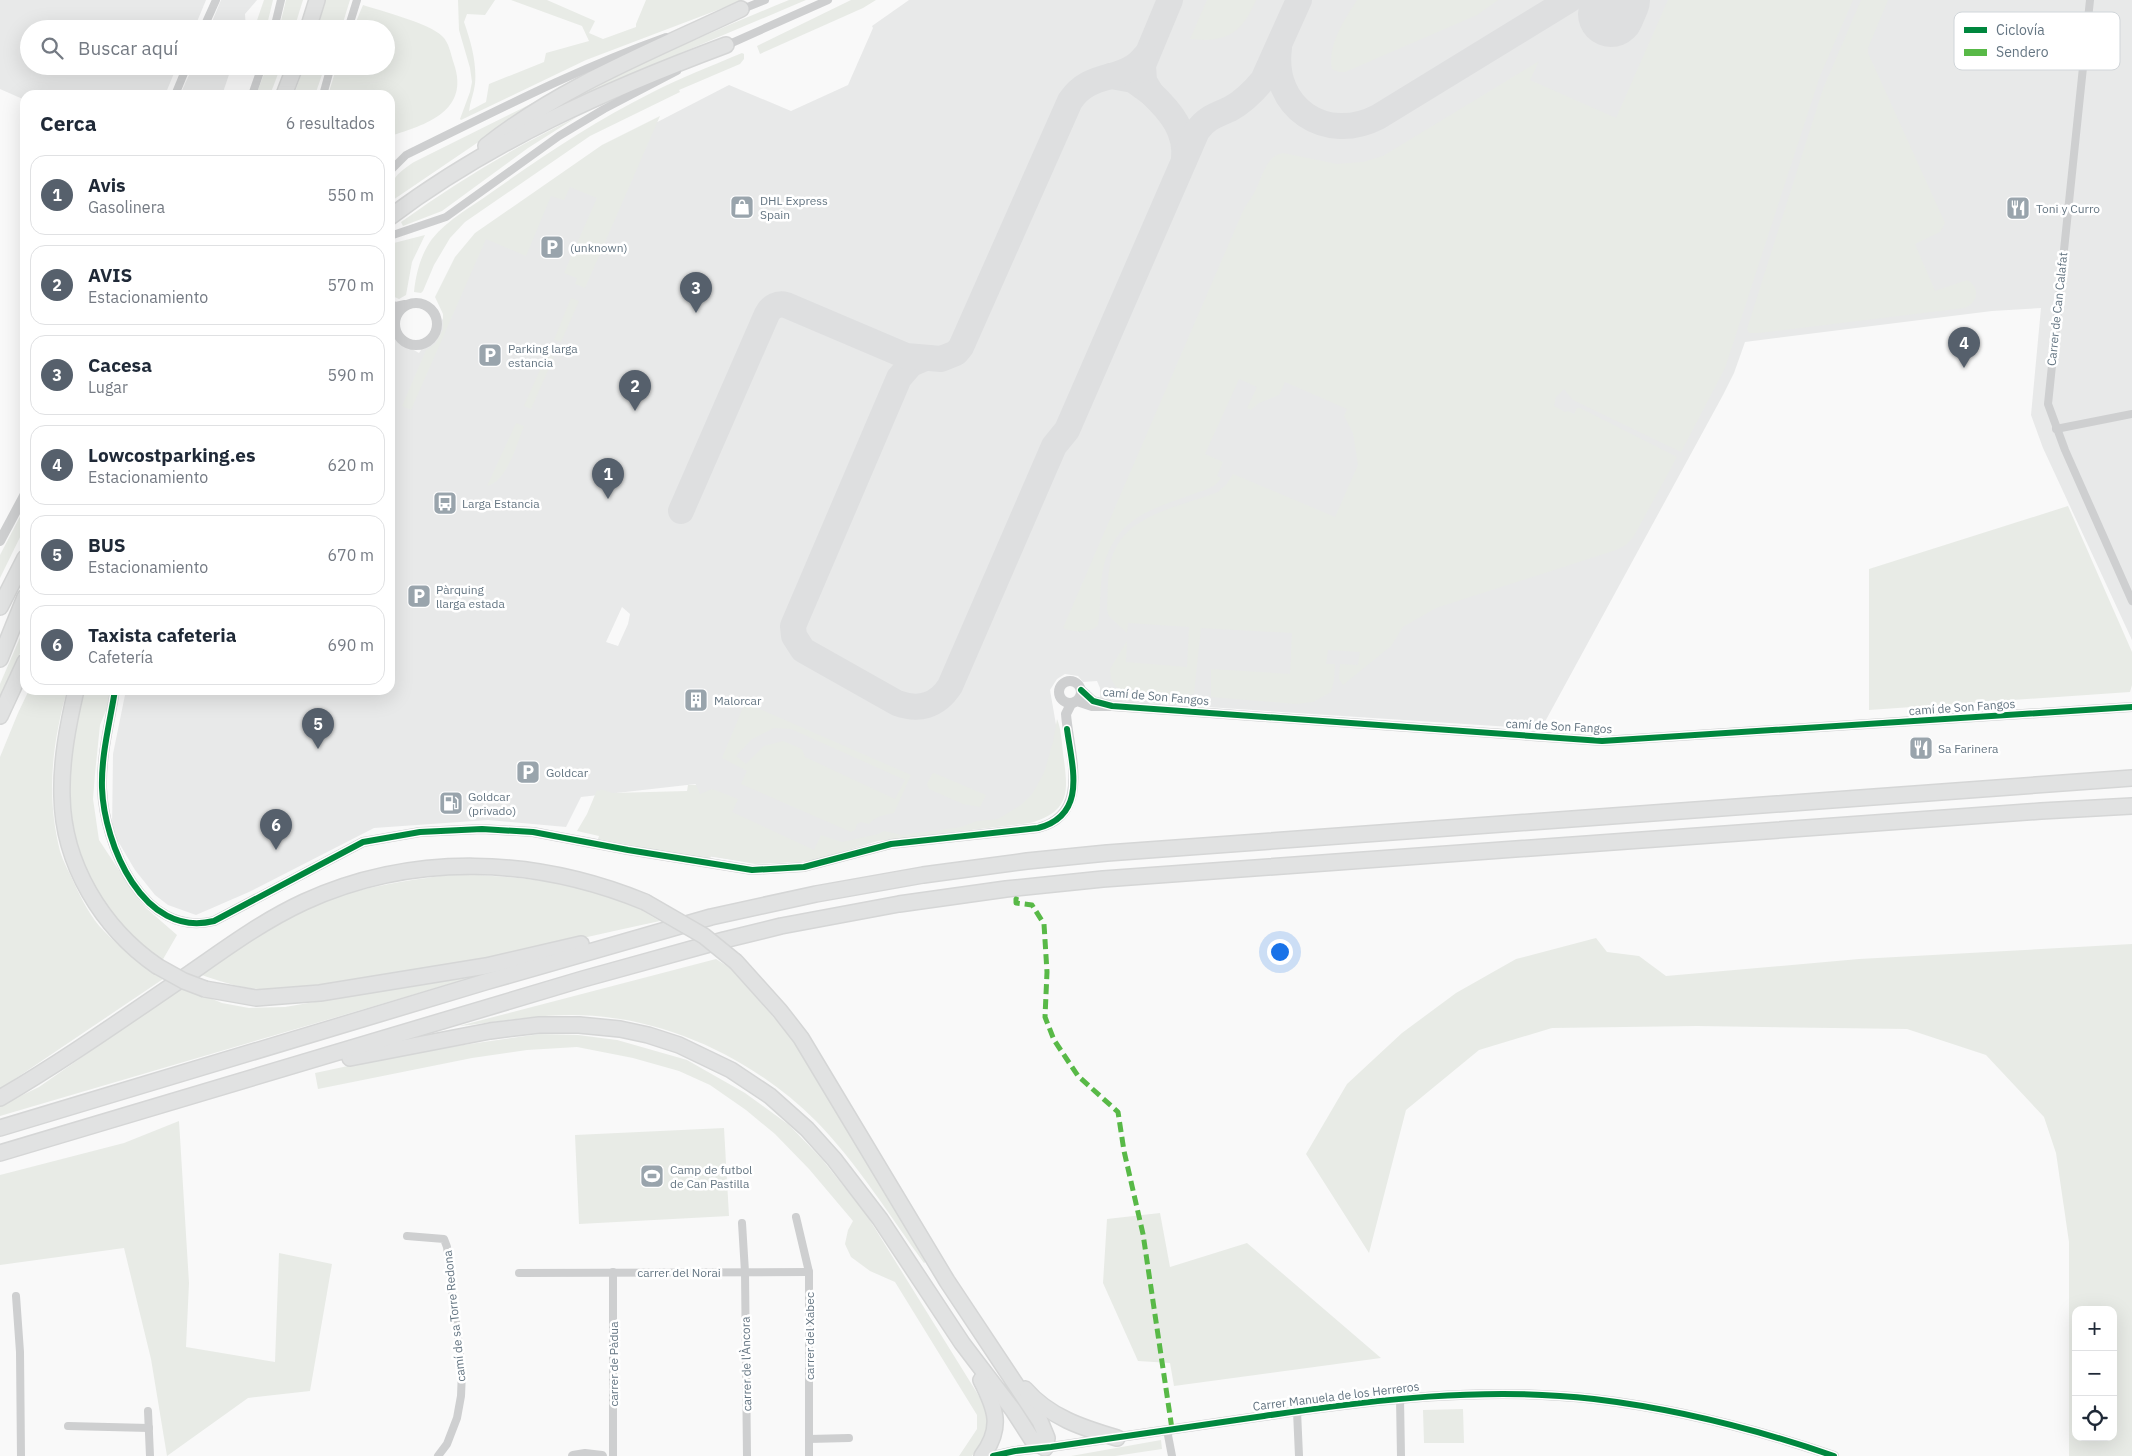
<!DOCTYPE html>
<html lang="es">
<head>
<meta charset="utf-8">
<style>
  :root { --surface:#fff; --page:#f6f6f7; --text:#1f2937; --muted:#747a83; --line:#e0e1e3; --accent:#56606c }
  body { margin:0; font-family:"IBM Plex Sans",sans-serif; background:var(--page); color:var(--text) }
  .controls { position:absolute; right:15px; bottom:15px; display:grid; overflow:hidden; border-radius:10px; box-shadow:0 5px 20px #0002 }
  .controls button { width:45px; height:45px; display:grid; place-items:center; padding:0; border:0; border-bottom:1px solid var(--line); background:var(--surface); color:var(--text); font:25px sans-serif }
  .you { position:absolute; left:1279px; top:951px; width:18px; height:18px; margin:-12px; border:4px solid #fff; border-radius:50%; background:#1a73e8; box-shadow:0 0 0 8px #1a73e833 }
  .badge { display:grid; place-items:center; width:32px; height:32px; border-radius:50%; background:var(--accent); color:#fff; font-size:16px; font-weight:700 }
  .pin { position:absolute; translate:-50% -41px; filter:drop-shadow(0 1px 2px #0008) }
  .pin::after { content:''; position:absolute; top:26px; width:18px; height:15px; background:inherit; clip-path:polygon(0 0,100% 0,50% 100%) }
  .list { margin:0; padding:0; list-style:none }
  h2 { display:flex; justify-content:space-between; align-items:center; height:65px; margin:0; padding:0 20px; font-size:21px }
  h2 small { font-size:16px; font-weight:400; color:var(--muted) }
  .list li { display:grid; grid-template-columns:32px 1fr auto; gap:15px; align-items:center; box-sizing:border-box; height:80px; margin:0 10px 10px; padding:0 10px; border:1px solid var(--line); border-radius:15px }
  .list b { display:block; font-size:19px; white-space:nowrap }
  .list p { margin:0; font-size:16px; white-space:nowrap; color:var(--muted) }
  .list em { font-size:16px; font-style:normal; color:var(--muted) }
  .icon { flex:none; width:28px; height:28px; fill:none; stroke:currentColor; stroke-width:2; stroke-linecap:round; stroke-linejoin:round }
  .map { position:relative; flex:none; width:2132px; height:1456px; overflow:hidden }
  .search { position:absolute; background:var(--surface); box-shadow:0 5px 20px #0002; left:20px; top:20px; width:375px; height:55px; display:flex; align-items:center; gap:12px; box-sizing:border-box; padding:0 18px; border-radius:28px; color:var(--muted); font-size:19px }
  .panel { position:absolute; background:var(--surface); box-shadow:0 5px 20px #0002; left:20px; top:90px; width:375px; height:605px; border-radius:15px }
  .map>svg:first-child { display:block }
  .built { fill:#e8e9e9; fill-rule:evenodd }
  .green { fill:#e8ebe6; fill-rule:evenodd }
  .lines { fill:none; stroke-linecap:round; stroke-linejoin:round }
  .taxiway { stroke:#dedfe0; stroke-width:26 }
  .runway { stroke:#dedfe0; stroke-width:66 }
  .motorway-casing { stroke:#d5d6d6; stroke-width:18 }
  .minor { stroke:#cecfd0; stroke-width:8 }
  .tertiary { stroke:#cecfd0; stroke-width:10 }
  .motorway { stroke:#e1e2e2; stroke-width:15 }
  .motorway-bridge-casing { stroke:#d5d6d6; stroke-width:18; stroke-linecap:butt }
  .motorway-bridge { stroke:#e1e2e2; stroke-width:15 }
  .quiet { stroke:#58b947; stroke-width:5; stroke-dasharray:10 5; stroke-linecap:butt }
  .cycleway-casing { stroke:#fff; stroke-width:9 }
  .cycleway { stroke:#00873e; stroke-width:6 }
  .labels { text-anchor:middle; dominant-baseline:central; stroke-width:5; stroke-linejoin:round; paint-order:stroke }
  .poi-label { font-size:12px; fill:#657683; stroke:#fff; text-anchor:start }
  .street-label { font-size:12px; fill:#657683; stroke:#fff }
  .key { fill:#fff; stroke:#d1d6da; stroke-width:1 }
  .key-label { font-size:14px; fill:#657683 }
</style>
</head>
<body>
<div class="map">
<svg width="2132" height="1456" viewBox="0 0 2132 1456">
  <rect width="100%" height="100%" fill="#f9f9f9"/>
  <g class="built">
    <path d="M0,0H206L194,29H29V66H177L165,95H25V100L0,89Z"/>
    <path d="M221,0H257L245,14L246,29H209Z"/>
    <path d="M909,0H2132V640L2043,448L2031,415L2041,308L1992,311L1745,342L1734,373L1723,395L1541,729L1100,700V688L1097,681L1083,682L1078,676L1065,674L1057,679L1050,690L1064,771L1039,818L875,839L759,862L733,860L668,850L696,784L581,797L566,827L488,820L374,828L249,892L196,915L168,905L155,895L135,870L112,831L113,754L126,690H390V336L419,353L449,310L469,257L509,213L609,147L729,85L791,111L848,85L873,28L872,26ZM622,607L630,614L628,624L618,646L606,642Z"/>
    <path d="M193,66H232L222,95H180Z"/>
  </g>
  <g class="green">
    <path d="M264,0H273L266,29H254Z"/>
    <path d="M286,0H303L294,29H279Z"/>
    <path d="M324,0H350L341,29H316Z"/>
    <path d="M458,0H495L485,15L467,14L464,22C471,42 477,63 475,84C474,93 470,102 469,111L486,102L489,84L544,62L546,53L589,41L582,26L511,0H547L595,21L589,33L603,39L636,27V24L646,0H744L586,60L461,120L460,119L470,92L472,82L470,68L459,30Z"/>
    <path d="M789,0H806L603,86L527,124C612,75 699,37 789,0Z"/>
    <path d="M851,0H876L863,8L760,54L757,46Z"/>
    <path d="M1207,0H1256C1242,33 1227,43 1190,39Z"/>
    <path d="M1357,0H1498L1477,15L1345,72H1339L1332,69C1327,45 1345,19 1357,0Z"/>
    <path d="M1668,0H1853L1820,76L1725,368L1681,452L1573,400L1564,389L1556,397L1554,406L1565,412L1568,411L1574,414L1577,408H1580L1677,457L1634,536L1626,545L1616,550L1436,608L1403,627L1391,646L1343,685L1339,679L1340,664L1358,665L1360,652L1328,650L1326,664H1335L1334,680L1331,692L1313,702L1296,704L1211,697V669L1290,674L1292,633L1201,628L1194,693L1188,696L1126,691L1116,687L1111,679L1110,669L1127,641L1126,662L1187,667L1189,627L1128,623L1127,633L1109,616L1107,610C1108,596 1107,579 1110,565C1120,514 1178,508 1218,492L1226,485L1233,474L1335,517L1358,465L1353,433L1344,416L1347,409L1285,382L1279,395L1259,403L1251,410L1247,408L1257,387L1239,379L1205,454L1223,462L1217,476L1221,478C1216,487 1205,490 1196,493C1159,507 1124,514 1108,553C1098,576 1102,601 1098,625C1091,633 1073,633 1063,628L1243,211C1247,203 1254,195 1257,187C1263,174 1267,156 1283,153L1337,164L1363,162L1383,156L1539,61L1530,80L1616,118Z"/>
    <path d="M1861,0H1888L1868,48V53L1945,223L1940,232L1915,244L1935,291L1967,280C1981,287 1978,304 1964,308L1759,333H1749L1747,329L1823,89Z"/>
    <path d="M363,5C381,11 429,23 442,36C449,42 451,55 454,64C470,111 426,125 390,136V95H328L337,66H386V29H353Z"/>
    <path d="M742,53L744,54V59L740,64L679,90L680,92L590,136L465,222L450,238L434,265L423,291L421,293L414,292C416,273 421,254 432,239C448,219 473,206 492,192C543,156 595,121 651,93C680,78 711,66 742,53Z"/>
    <path d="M267,66H281L270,95H256Z"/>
    <path d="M304,66H325L315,95H294Z"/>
    <path d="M569,85L499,128L390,202C390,179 395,175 414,162Z"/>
    <path d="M660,116L585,288L575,284L577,278L564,273L597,198L570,187L564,200L551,196L526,256L486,239L411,410L402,406L426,350L435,344L443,330V314L435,297L455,257L475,233L602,145Z"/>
    <path d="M577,117L528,148L442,211L403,226L401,222L404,220C458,181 516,146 577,117Z"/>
    <path d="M425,235L412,262L406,295L399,299L390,295V244Z"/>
    <path d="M571,298L579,301L561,342L554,340Z"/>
    <path d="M547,354L554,357L531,409L524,406Z"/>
    <path d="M516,423L524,426C517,444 507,481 487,486Z"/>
    <path d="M2068,506L2132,652V685L2130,692L1869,710V569Z"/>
    <path d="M25,507V527L0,578V555Z"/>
    <path d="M25,626V642L0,698V684Z"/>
    <path d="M29,690H67C52,745 46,795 60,851C63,862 70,873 74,883C82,900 91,918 104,931C122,950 143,964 163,979L0,1089V757L18,713Z"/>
    <path d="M84,690H110L107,708L100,725L95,774L93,799L99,840L136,896L146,908L177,935L162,961C63,887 57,803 84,690Z"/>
    <path d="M748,704L911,775L894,813C884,815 876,816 869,824L861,822L857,824L855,830L851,832L741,784L747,771L722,758L744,705ZM774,728L791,729L905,780L895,799L805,757L802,749L783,741L764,746L746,764L736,756L752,739Z"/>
    <path d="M1057,719C1061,728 1062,743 1063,753C1068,790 1072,811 1030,823L878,841L819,859L801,862L755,864L711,856L710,860L598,839L599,836L577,831L587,814L597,790L600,791L601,789L612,793L687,791L688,785H696L700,794L712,789L738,799L732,812L814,850L821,835L842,842L878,834L884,831L902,835L961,827L977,821L998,819L1021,805L1032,794L1044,773L1053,742Z"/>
    <path d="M934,773L986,795L980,807L963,804L929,789L927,784L932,774Z"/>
    <path d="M456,874C509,876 572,881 622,900C635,905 647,914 660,921C555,943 451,971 344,982C316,985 286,990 258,989C237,987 218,981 199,974C234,953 268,929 304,911C350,887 405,881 456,874Z"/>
    <path d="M1596,938L1607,952L1639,956L1666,976L1859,959L2132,944V1456H2069V1242L2056,1153L2044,1117L1986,1055L1907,1029L1697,1026L1552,1028L1479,1050L1406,1110L1369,1253L1306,1154L1347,1084L1402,1033L1456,993L1516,959ZM2076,1310H2113V1437H2076Z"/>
    <path d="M716,959L730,968L792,1038L929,1260L924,1263C890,1216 857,1163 816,1121C753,1058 662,1015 572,1015C535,1015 496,1022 459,1026Z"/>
    <path d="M490,972L0,1116V1106L39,1087L183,987L222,1003L249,1008L285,1007Z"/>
    <path d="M540,1034L578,1035L617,1040L687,1060L745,1093L789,1125L821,1158L866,1214L987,1409C990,1430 984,1439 972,1456H959L977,1429V1415L895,1282L870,1271L851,1257L845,1244L848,1230L853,1221L809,1169L775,1134L746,1110L710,1085L679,1071L633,1058L577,1047L527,1050L472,1058L318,1089L315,1073L414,1052Z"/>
    <path d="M179,1121L189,1283L186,1347L275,1362L279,1253L332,1264L310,1391L248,1398L167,1456L151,1359L124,1248L0,1265V1175L124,1143Z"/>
    <path d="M724,1128L729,1216L579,1224L575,1135Z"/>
    <path d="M1160,1213L1170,1267L1247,1243L1381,1358L1174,1386L1170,1363L1138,1361L1103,1283L1107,1219Z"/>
    <path d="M1463,1409L1464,1443H1424L1423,1410Z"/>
    <path d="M1161,1440L1162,1449L1115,1456H1071Z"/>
  </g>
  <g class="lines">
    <g class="taxiway">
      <path d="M1279,48C1271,108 1326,144 1378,117L1569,0"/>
      <path d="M1111,76L1133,80L1151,93L1144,81L1143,65L1170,0"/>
      <path d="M1151,93C1171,112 1187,131 1184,160"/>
      <path d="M925,358L911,364L899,378L793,626L794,636L803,650L897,703C919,711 937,706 950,686L1054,446L1067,430L1197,131C1206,118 1216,115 1230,109C1243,102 1253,92 1263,80L1299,0"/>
      <path d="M681,511L767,314C771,306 778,303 786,305L906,356L941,359L956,353L961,347L1070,101C1091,69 1124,84 1145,56"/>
    </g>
    <path class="runway" d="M1611,14L1617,0"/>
    <g class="motorway-casing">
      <g id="motorway">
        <path d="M308,29L317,0"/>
        <path d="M284,95L295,66"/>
        <path d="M486,146C562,86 655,50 741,9"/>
        <path d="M390,217C491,141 608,89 726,45"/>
        <path d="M0,607L25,558"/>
        <path d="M0,659L25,597"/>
        <path d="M76,690C68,725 61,760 62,796C63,864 102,928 157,966"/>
        <path d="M0,716L25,662"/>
        <path d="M205,989L256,998L320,993L486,966L581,944"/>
        <path d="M350,1058L490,1031L539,1025H579L620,1029L648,1035L679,1045L731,1070L770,1096L807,1129L834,1159L880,1219L962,1343L1013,1410L1033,1441L1045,1448L1047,1438L1040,1421L947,1281L801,1038L780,1011L736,962"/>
        <path d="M0,1098C65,1060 127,1016 189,974C226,948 263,921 304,902C414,852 535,857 645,902"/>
        <path d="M0,1128L485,982L711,917L816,894L923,875L1027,861L1107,853L2132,778"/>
        <path d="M0,1153L583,979L724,940L781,926L899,904L1006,889L1103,879L2041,811L2132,806"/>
        <path d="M981,1380C996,1409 1003,1428 982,1456"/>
        <path d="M1025,1389C1049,1417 1083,1428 1117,1438"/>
      </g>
    </g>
    <g class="minor">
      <path d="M2090,0L2048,404L2065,450L2132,601"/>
      <path d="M740,10L765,0"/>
      <path d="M203,29L216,0"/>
      <path d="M274,29L281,0"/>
      <path d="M348,29L357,0"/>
      <path d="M725,46L828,0"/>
      <path d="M175,95L187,66"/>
      <path d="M252,95L262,66"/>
      <path d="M323,95L331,66"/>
      <path d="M390,171L406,155C492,113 576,69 666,37"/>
      <path d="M390,236L446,217L559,136L604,109L677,71"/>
      <path d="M2056,429L2132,414"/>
      <path d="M796,1217L809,1272V1456"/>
      <path d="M742,1223L745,1272L747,1456"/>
      <path d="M407,1236L444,1239L447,1247L462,1371L461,1396L457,1418L447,1444L438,1456"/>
      <path d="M519,1273L809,1272"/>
      <path d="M16,1296L20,1352L21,1456"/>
      <path d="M1400,1398L1401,1456"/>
      <path d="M148,1411L150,1456"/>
      <path d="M1297,1411L1299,1456"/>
      <path d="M68,1426L149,1428"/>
      <path d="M1167,1430L1172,1456"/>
      <path d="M809,1439L849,1438"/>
      <path d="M613,1456V1272"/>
    </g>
    <g class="tertiary">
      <circle cx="416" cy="324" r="21"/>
      <path d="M390,305L396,307L405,305"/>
      <path d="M0,541L25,494"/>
      <circle cx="1070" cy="692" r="11"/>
      <path d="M115,690C110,722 101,755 102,788C104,844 143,939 214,921L363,842L420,832L482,829L533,832L628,850L752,870L804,867L891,844L1038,828C1092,814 1069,754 1066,714L1071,704L1077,701L1092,706H1112"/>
      <path d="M1081,690L1093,701L1112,706L1602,741L2132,707"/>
      <path d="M573,1456L585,1454L602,1456"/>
      <path d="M993,1456L1015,1451L1051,1447C1122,1437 1193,1426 1264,1416C1373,1400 1484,1386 1594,1399C1677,1409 1756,1429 1834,1456"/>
    </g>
    <use href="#motorway" class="motorway"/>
    <g class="motorway-bridge-casing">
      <g id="motorway-bridge">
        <path d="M645,902L704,936L736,962"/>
        <path d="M157,966L184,981L205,989"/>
      </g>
    </g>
    <use href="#motorway-bridge" class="motorway-bridge"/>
    <path class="quiet" d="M1018,900L1016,899V903L1032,905L1044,924L1047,972L1045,1017L1054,1040L1078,1076L1118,1112L1124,1151L1143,1234L1172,1429"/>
    <g class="cycleway-casing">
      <g id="cycleway">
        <path d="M115,690C110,722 101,755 102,788C104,844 143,939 214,921L363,842L420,832L482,829L533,832L628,850L752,870L804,867L891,844L1038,828C1088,815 1072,767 1067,729"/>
        <path d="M1081,690L1093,701L1112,706L1602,741L2132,707"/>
        <path d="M993,1456L1015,1451L1051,1447C1122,1437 1193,1426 1264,1416C1373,1400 1484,1386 1594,1399C1677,1409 1756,1429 1834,1456"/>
      </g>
    </g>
    <use href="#cycleway" class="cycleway"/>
  </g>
  <defs>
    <g id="shop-square" transform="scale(1.25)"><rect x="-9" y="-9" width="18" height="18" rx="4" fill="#99a4ac" stroke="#fff"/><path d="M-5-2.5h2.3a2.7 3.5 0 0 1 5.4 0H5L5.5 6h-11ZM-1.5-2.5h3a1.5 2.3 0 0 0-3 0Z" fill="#fff"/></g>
    <g id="restaurant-square" transform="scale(1.25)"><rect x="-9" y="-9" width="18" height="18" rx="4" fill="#99a4ac" stroke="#fff"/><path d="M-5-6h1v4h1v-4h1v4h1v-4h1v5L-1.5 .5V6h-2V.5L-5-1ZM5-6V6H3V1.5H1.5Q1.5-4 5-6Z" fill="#fff"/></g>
    <g id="parking-square" transform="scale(1.25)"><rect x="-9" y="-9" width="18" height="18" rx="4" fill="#99a4ac" stroke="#fff"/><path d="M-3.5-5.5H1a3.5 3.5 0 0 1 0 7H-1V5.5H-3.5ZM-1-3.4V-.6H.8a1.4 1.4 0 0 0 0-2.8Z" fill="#fff"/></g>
    <g id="bus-square" transform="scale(1.25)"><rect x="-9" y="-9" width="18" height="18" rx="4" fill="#99a4ac" stroke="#fff"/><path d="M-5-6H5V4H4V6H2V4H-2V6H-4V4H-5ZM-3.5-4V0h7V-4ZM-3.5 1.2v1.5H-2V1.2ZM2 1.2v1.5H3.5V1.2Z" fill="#fff"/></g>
    <g id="building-square" transform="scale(1.25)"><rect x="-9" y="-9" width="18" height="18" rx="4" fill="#99a4ac" stroke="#fff"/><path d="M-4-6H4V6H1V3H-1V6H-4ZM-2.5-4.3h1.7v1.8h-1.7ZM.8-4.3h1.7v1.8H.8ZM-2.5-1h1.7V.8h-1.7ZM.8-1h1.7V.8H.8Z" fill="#fff"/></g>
    <g id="fuel-square" transform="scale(1.25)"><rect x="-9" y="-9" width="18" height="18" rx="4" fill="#99a4ac" stroke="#fff"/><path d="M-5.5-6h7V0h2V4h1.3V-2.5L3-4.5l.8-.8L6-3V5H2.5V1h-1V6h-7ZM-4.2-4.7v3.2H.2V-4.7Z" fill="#fff"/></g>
    <g id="stadium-square" transform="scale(1.25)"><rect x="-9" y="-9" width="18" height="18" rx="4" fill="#99a4ac" stroke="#fff"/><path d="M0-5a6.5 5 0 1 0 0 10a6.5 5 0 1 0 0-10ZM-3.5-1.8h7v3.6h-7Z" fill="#fff"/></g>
  </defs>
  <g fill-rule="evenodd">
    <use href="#shop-square" x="742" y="207"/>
    <use href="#restaurant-square" x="2018" y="208"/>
    <use href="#parking-square" x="552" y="247"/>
    <use href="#parking-square" x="490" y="355"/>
    <use href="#bus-square" x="445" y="503"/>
    <use href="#parking-square" x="419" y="596"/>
    <use href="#building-square" x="696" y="700"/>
    <use href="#restaurant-square" x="1921" y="748"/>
    <use href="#parking-square" x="528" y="772"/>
    <use href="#fuel-square" x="451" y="803"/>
    <use href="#stadium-square" x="652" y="1176"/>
  </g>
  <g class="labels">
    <g class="poi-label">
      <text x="760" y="200">DHL Express<tspan x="760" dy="14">Spain</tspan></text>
      <text x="2036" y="208">Toni y Curro</text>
      <text x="570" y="247">(unknown)</text>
      <text x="508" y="348">Parking larga<tspan x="508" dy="14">estancia</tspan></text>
      <text x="462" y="503">Larga Estancia</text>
      <text x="436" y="589">Pàrquing<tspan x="436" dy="14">llarga estada</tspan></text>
      <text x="714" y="700">Malorcar</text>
      <text x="1938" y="748">Sa Farinera</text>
      <text x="546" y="772">Goldcar</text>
      <text x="468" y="796">Goldcar<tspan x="468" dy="14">(privado)</tspan></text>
      <text x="670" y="1169">Camp de futbol<tspan x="670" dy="14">de Can Pastilla</tspan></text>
    </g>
    <g class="street-label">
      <text transform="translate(2057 309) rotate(-84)">Carrer de Can Calafat</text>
      <text transform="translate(1156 696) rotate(5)">camí de Son Fangos</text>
      <text transform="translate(1962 707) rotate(-4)">camí de Son Fangos</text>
      <text transform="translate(1559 726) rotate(3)">camí de Son Fangos</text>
      <text x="679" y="1272">carrer del Norai</text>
      <text transform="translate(454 1316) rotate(-96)">camí de sa Torre Redona</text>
      <text transform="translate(809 1336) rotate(-90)">carrer del Xabec</text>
      <text transform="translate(613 1364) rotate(-90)">carrer de Pàdua</text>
      <text transform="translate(746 1364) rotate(-91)">carrer de l'Àncora</text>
      <text transform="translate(1336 1396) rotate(-7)">Carrer Manuela de los Herreros</text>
    </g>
  </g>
  <rect x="1954" y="12" width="166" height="58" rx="8" class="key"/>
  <rect x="1964" y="27" width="23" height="6" fill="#00873e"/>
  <rect x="1964" y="49" width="23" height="7" fill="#58b947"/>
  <g class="key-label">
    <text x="1996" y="35">Ciclovía</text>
    <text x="1996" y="57">Sendero</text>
  </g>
</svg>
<div class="controls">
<button>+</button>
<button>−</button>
<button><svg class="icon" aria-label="locate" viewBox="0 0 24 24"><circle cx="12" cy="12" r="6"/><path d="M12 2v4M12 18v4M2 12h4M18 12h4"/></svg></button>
</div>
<div class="you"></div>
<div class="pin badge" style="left:608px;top:499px">1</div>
<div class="pin badge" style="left:635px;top:411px">2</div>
<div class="pin badge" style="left:696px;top:313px">3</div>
<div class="pin badge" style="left:1964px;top:368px">4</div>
<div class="pin badge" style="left:318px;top:749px">5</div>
<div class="pin badge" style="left:276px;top:850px">6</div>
<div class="search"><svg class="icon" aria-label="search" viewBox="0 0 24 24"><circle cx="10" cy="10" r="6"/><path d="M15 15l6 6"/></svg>Buscar aquí</div>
<section class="panel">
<h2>Cerca<small>6 resultados</small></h2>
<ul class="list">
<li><span class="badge">1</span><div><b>Avis</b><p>Gasolinera</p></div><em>550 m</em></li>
<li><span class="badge">2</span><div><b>AVIS</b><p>Estacionamiento</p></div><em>570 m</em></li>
<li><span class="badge">3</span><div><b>Cacesa</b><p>Lugar</p></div><em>590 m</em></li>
<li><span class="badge">4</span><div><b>Lowcostparking.es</b><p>Estacionamiento</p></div><em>620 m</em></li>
<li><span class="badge">5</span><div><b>BUS</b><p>Estacionamiento</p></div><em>670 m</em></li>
<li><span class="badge">6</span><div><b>Taxista cafeteria</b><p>Cafetería</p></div><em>690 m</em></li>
</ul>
</section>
</div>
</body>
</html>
